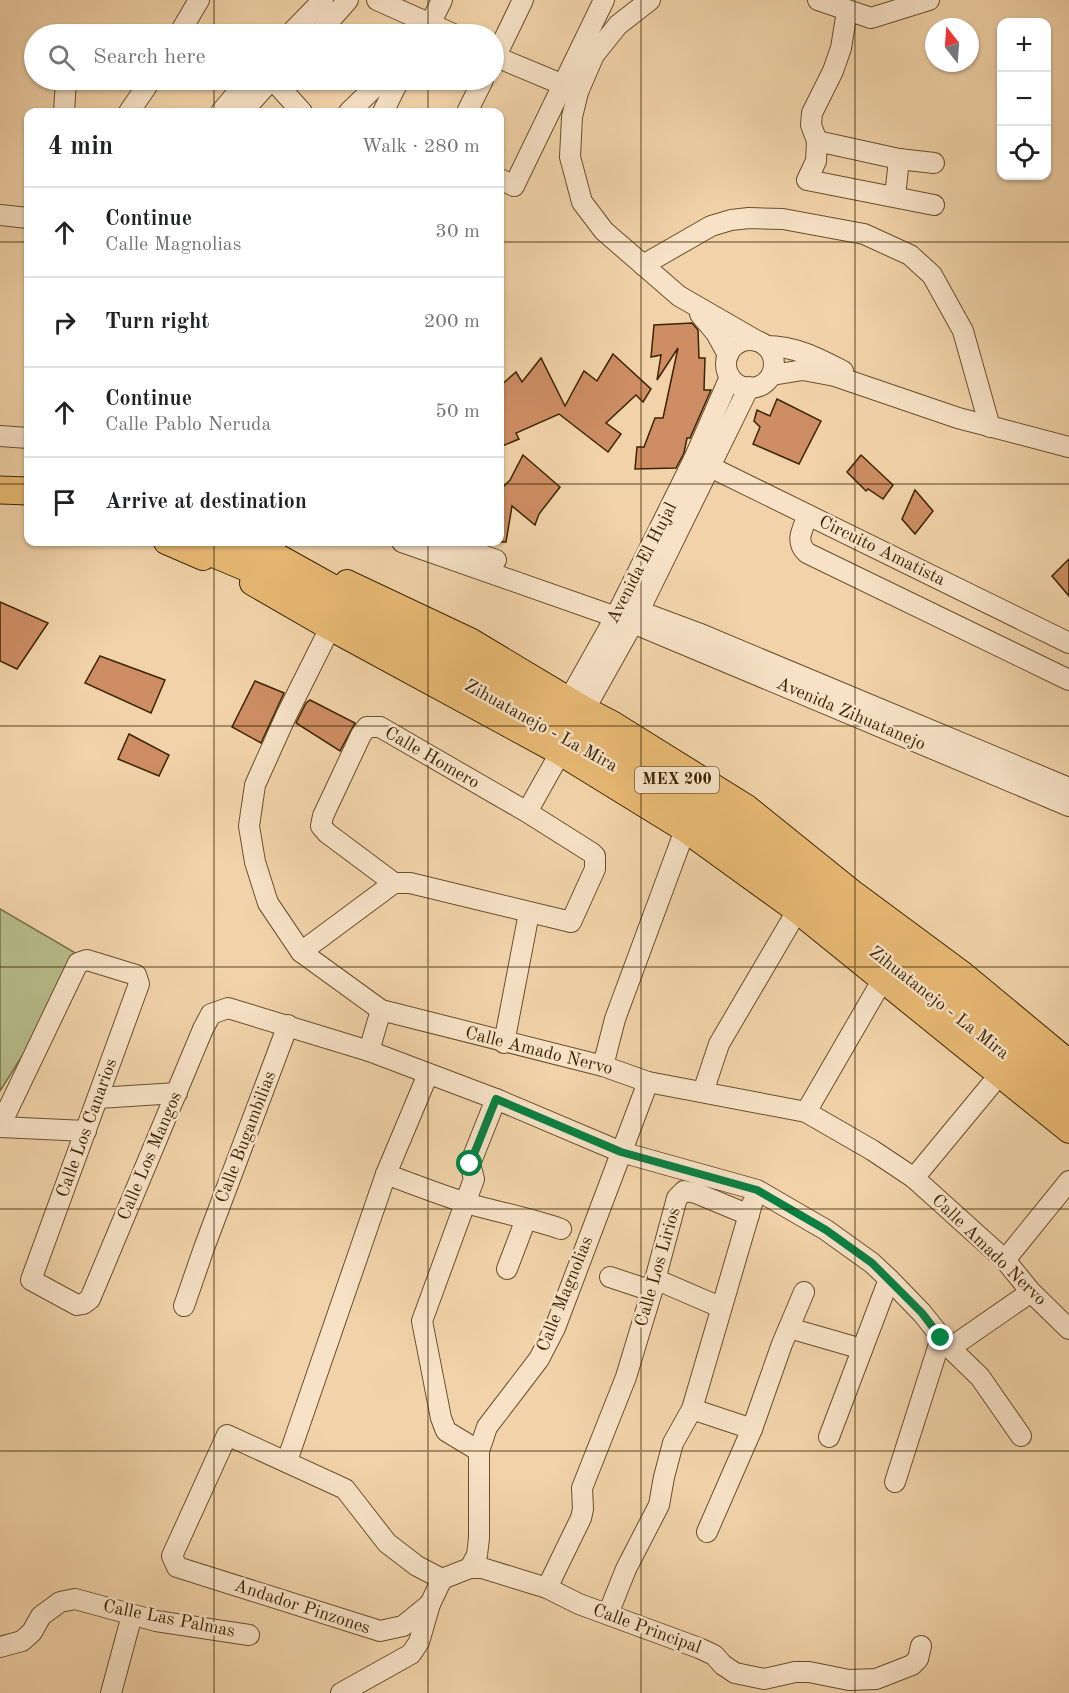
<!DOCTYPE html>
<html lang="en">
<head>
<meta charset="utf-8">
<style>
  :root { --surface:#fff; --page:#f6f6f6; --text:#202124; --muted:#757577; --line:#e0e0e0 }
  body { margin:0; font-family:"Old Standard TT",serif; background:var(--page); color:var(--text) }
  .controls { position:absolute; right:18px; top:18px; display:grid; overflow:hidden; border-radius:12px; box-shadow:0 2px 4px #0004 }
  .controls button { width:54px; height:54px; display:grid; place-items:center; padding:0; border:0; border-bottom:2px solid var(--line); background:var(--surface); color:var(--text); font:30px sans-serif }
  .compass { position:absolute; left:925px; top:18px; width:54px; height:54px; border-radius:50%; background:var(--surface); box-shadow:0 2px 4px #0004; rotate:343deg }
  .stop { position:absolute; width:18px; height:18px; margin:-14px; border:4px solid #0b8043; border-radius:50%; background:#fff }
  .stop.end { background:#0b8043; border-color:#fff; box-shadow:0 2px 6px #0008 }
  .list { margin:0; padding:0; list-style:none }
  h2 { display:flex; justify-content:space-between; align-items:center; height:78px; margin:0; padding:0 24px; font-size:26px }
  h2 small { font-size:20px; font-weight:400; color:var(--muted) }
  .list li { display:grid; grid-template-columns:39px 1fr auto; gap:18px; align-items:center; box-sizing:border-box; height:90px; padding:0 24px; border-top:2px solid var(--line) }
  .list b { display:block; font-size:22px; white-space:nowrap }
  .list p { margin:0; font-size:20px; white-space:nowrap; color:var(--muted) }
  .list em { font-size:20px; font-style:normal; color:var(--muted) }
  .icon { flex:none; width:33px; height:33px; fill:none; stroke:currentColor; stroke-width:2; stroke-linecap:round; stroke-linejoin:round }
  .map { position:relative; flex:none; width:1069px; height:1693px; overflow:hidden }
  .search { position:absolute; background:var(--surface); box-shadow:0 2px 4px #0004; left:24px; top:24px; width:480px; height:66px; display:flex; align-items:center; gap:15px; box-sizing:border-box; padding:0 21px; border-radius:33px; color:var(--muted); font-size:22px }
  .panel { position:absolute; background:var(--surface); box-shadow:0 2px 4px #0004; left:24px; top:108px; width:480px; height:438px; border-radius:12px }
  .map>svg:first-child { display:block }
  .green { fill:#b7bd8b; stroke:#787046; stroke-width:1.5 }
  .building { fill:#ce8d63; stroke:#3a2400; stroke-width:1.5 }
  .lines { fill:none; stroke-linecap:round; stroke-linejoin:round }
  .minor-casing { stroke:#68502a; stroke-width:22 }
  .major-casing { stroke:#3a2400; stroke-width:26 }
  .highway-casing { stroke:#3a2400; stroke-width:29 }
  .minor { stroke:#f7e2c7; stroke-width:20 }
  .major { stroke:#e9ba74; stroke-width:24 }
  .highway { stroke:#e9ba74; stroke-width:27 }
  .route { stroke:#0b8043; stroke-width:8 }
  .grid { fill:none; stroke:#3a2400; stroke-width:1.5; stroke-opacity:0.55 }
  .labels { text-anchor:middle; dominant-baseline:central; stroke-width:5; stroke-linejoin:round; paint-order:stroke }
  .shield { fill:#f7e2c7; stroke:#735d3c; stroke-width:1.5 }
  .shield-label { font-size:16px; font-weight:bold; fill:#3a2400 }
  .street-label { font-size:18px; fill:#3a2400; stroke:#f7e2c7 }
</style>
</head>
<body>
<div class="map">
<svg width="1069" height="1693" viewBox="0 0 1069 1693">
  <rect width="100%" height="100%" fill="#f2d3a9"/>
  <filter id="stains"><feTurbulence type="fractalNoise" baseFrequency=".00333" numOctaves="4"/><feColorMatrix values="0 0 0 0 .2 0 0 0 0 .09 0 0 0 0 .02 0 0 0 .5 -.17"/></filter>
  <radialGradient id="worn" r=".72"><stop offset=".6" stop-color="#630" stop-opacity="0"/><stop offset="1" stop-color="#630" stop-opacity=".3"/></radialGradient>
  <path class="green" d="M0,909L84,958L0,1091Z"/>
  <g class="building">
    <path d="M692,323L698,330L699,358H705L704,390H711L690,438H687L684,453L676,468L635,469L637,447H644L655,418H663L678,348L657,380L661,355L651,357L654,325Z"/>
    <path d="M613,354L651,389L643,402L636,395L606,423L621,434L608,452L559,414L516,433L519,439L500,447V386L516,372L522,382L541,358L565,406L584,371L597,381Z"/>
    <path d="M777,399L821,421L799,464L753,444L760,427L754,421L757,410L770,416Z"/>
    <path d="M523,455L560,487L539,514L535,525L512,506L506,542H500V490L510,480Z"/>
    <path d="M861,455L893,485L883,499L868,489L866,491L847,472Z"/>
    <path d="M915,490L933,511L915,534L902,519Z"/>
    <path d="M1069,559V596L1052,576Z"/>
    <path d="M0,602L48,623L17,669L0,661Z"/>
    <path d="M100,656L165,680L151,713L85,683Z"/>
    <path d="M255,681L284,693L261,743L232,727Z"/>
    <path d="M310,700L355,723L340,751L296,723L306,703Z"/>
    <path d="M129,734L169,755L159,776L118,759Z"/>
  </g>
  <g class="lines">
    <g class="minor-casing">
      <g id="minor">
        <path d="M377,0L453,34"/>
        <path d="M650,0L618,25L594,55L578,92L572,117L570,157L582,202L604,231L679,296L757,341"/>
        <path d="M818,0L871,18L929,0"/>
        <path d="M847,11L841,48L833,71L812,113L811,125L817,141L816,161L807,180L934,205"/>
        <path d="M426,32L442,0"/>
        <path d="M179,34L199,0"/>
        <path d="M290,34L323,0"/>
        <path d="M318,34L348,0"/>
        <path d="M494,56L573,89"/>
        <path d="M494,60L523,0"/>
        <path d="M273,80L302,112"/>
        <path d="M64,112L66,80"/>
        <path d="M129,112L151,80"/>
        <path d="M221,112L248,80"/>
        <path d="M242,112L271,80"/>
        <path d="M349,112L382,80"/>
        <path d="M383,112L399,80"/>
        <path d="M467,112L483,80"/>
        <path d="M817,141L899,159L934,163"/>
        <path d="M500,179L514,186L604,0"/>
        <path d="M895,197L899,159"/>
        <path d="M0,215L28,218"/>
        <path d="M643,265L711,226L731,220L749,218L783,219L864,234L910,255L932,275L963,331L990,427"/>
        <path d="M700,314L716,333L728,355"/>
        <circle cx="750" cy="364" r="24"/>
        <path d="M766,346C795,346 818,358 843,371"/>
        <path d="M772,375L803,370L835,376L958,418L1069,447"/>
        <path d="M0,436L28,438"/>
        <path d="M694,459L1069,643"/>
        <path d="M808,515C803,529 794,541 807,553L1069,680"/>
        <path d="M402,542L633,623L1069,806"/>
        <path d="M445,542L496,560"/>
        <path d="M631,608L698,633L1069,788"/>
        <path d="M330,628L286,716L255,785L249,826L255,862L268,903L301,952L381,1010L603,1066L648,1082L806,1112L872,1150L914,1178L1005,1260L1031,1292L1069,1329"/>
        <path d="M562,712L616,616L694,459L730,377"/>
        <path d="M367,727H380L527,812L592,853L595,856V869L571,922L410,883H394L327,833L321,826L323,816L361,735Z"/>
        <path d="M527,812L633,623L749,387"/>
        <path d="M301,952L394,883"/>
        <path d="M504,1043L529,913"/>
        <path d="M369,1051L381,1010"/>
        <path d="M603,1066L615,1019L685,830"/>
        <path d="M703,1092L719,1044L797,911"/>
        <path d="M98,1098L177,1093"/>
        <path d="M806,1112L883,979"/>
        <path d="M0,1126L78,963L87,960L136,975L139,984L31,1280L77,1305L83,1304L90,1299L203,1029L211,1014L228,1008L369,1051L496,1099L621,1152L757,1190L826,1230L872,1263L889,1279L922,1313L950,1348L980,1377L1021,1436"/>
        <path d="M0,1127L86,1131"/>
        <path d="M386,1174C412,1184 439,1194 466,1203C497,1212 530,1218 561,1229"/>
        <path d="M914,1178L1000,1074"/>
        <path d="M1005,1260L1069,1181"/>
        <path d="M507,1269L526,1219"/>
        <path d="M610,1277L652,1291"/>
        <path d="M655,1279L720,1307"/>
        <path d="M184,1306L204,1248L288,1025"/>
        <path d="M789,1328L862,1349"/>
        <path d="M950,1348L1031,1292"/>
        <path d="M692,1409L752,1429"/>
        <path d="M829,1437L889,1279"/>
        <path d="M479,1451L446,1431L441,1418L422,1321L474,1179L470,1164L496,1099"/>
        <path d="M287,1461L386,1174L428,1074"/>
        <path d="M895,1482L941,1338"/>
        <path d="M707,1532L752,1429L782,1344L804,1292"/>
        <path d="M470,1568L477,1555L479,1538V1451L487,1427L539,1359L555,1328L648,1082"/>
        <path d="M442,1579L430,1604L403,1626L380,1631L177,1567L172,1556L227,1435L345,1489L387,1543L417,1566L442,1579L470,1568H482L547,1588L579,1604L699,1648L714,1655L723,1665L735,1673L764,1679L795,1672H809L849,1680L876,1679L912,1665L918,1659L921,1646"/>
        <path d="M547,1588L581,1518L583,1509L582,1488L626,1377L652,1291L677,1198L684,1191L696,1193L749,1215"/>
        <path d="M608,1614L626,1569L659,1505L664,1477L673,1443L692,1409L752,1204"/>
        <path d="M0,1647L22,1641L32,1632L41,1616L60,1602L75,1599L156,1621L249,1635"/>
        <path d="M111,1693L132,1615"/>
        <path d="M341,1693L411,1654L419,1642L430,1604"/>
      </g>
    </g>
    <g class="major-casing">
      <g id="major">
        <path d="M166,542L203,558"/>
        <path d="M347,582L470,640L585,709L612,723L747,807L855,894L963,974L1069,1062"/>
        <path d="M252,583L330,628L560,753L685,830L797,911L1069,1131"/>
      </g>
    </g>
    <g class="highway-casing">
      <g id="highway">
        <path d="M0,490L28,491"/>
        <path d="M186,542L260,573L354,623L567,739L691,812L809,899L1069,1108"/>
        <path d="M243,542L280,559L357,602L523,689L601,733L712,802L756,833L866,921L953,988L1069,1083"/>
      </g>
    </g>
    <use href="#minor" class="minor"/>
    <use href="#major" class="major"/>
    <use href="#highway" class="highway"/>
  </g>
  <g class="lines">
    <path class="route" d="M470,1164L496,1099L621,1152L757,1190L826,1230L872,1263L922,1313L941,1338"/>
  </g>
  <path class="grid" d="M214,0V34M428,0V34M641,0V1693M855,0V1693M214,80V112M428,80V112M0,242H28M500,242H1069M0,484H28M500,484H1069M214,542V1693M428,542V1693M0,726H1069M0,967H1069M0,1209H1069M0,1451H1069"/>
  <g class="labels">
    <rect class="shield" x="635" y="767" width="84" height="26" rx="4.5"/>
    <g class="shield-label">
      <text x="677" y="780">MEX 200</text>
    </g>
    <g class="street-label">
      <text transform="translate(882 551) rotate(26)">Circuito Amatista</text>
      <text transform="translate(642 563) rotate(-63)">Avenida El Hujal</text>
      <text transform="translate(851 714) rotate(23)">Avenida Zihuatanejo</text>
      <text transform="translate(541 726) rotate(29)">Zihuatanejo - La Mira</text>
      <text transform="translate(432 758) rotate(30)">Calle Homero</text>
      <text transform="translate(939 1003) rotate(38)">Zihuatanejo - La Mira</text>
      <text transform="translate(539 1051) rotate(14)">Calle Amado Nervo</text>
      <text transform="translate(87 1128) rotate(-70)">Calle Los Canarios</text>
      <text transform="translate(246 1137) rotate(-69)">Calle Bugambilias</text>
      <text transform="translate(150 1156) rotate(-67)">Calle Los Mangos</text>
      <text transform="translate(989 1250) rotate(44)">Calle Amado Nervo</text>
      <text transform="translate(658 1267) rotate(-74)">Calle Los Lirios</text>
      <text transform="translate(565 1294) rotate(-68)">Calle Magnolias</text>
      <text transform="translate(302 1607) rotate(18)">Andador Pinzones</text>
      <text transform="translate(169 1619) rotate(11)">Calle Las Palmas</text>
      <text transform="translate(647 1629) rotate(20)">Calle Principal</text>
    </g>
  </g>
  <rect width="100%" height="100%" filter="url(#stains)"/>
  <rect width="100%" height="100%" fill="url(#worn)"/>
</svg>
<div class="controls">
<button>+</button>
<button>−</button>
<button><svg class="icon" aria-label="locate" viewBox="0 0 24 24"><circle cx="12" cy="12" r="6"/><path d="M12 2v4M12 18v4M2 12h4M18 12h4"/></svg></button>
</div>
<svg class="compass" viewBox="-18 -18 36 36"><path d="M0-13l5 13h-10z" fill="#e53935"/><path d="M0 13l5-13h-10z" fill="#757577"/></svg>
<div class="stop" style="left:470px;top:1164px"></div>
<div class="stop end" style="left:941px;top:1338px"></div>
<div class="search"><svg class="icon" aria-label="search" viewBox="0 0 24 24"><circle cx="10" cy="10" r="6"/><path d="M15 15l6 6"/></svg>Search here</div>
<section class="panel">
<h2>4 min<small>Walk · 280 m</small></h2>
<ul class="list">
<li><svg class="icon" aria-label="ahead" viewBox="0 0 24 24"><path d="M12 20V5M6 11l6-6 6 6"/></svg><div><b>Continue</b><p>Calle Magnolias</p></div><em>30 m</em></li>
<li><svg class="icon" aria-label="right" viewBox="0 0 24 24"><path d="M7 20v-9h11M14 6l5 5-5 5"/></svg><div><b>Turn right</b></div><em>200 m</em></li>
<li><svg class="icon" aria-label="ahead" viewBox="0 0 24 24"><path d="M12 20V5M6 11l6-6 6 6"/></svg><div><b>Continue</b><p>Calle Pablo Neruda</p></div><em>50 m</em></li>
<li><svg class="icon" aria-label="arrive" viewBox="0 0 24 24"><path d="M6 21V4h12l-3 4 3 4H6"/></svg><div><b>Arrive at destination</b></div></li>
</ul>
</section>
</div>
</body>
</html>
